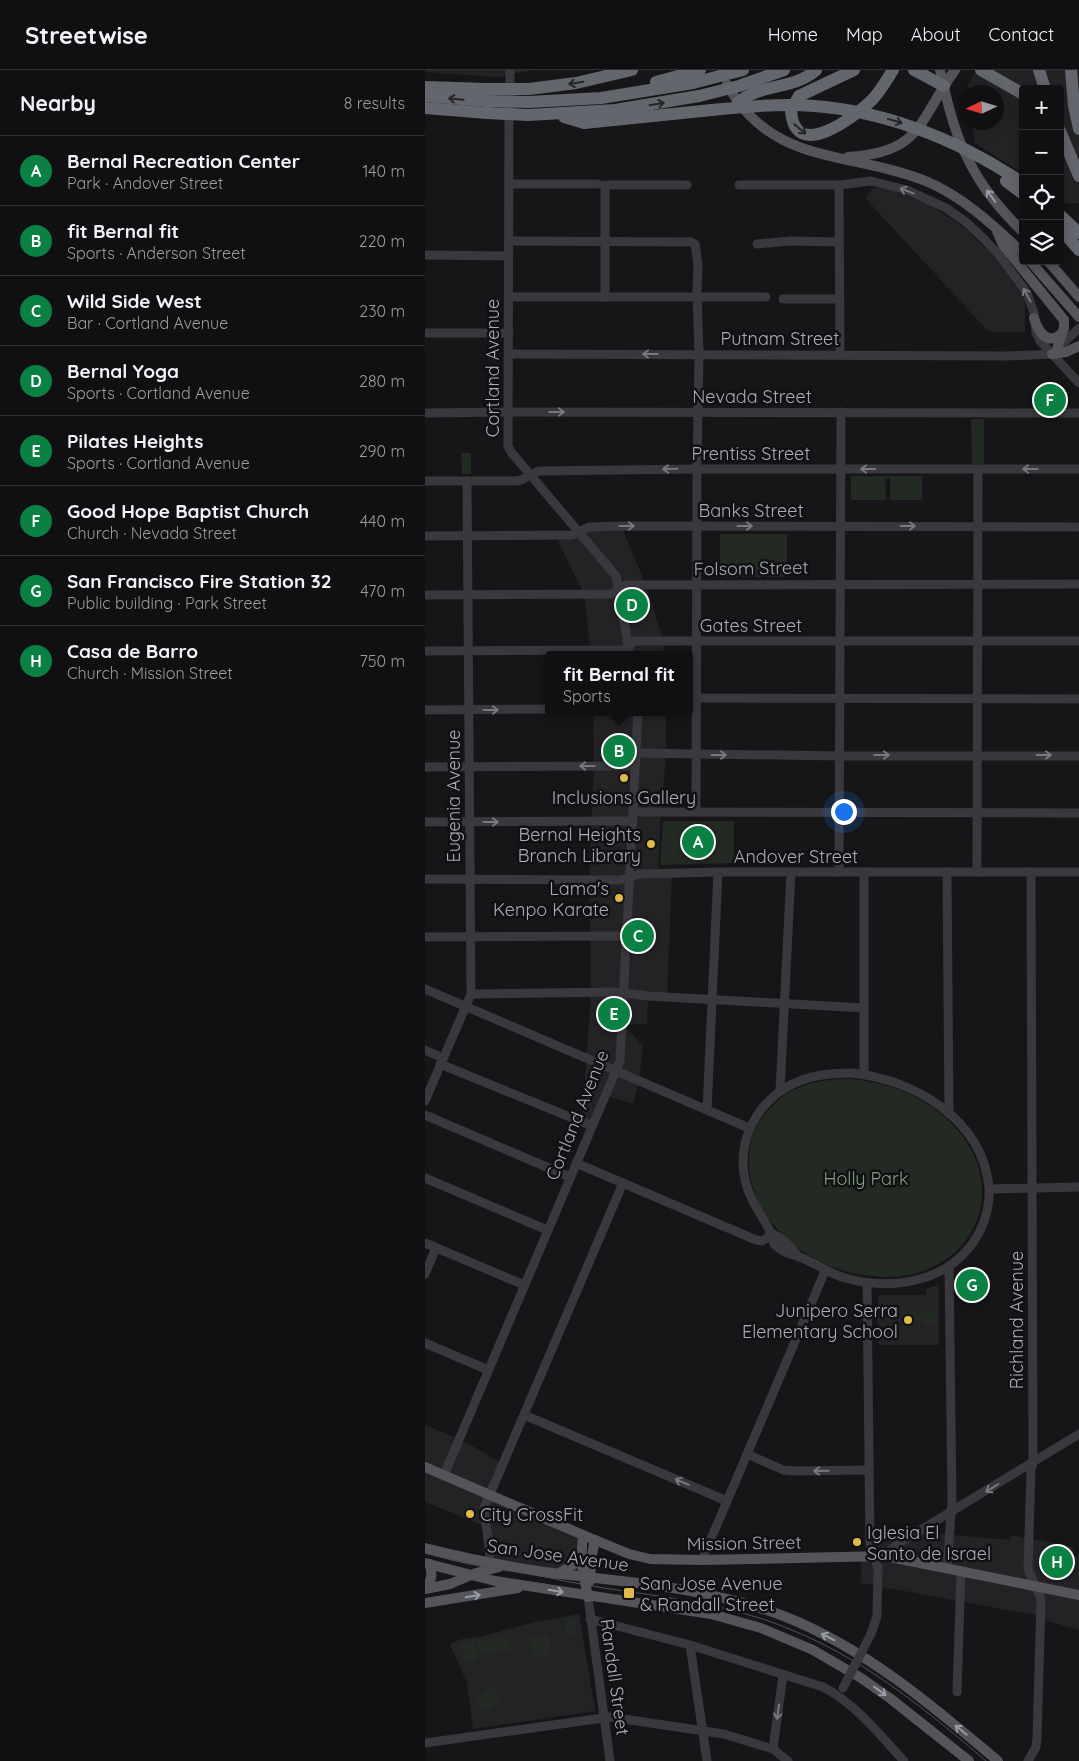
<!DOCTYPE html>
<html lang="en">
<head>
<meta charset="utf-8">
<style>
  :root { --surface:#101012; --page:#1e1e20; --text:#f1f3f6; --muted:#9c9d9f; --line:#303032; --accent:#0b8043 }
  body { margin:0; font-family:Quicksand,sans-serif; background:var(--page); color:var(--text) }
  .controls { position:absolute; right:15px; top:15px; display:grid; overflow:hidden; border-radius:5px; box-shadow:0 2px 12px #0003 }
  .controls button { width:45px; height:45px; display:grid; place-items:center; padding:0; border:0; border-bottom:1px solid var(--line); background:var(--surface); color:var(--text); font:25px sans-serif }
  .compass { position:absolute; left:534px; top:15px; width:45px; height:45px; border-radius:50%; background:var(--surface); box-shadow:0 2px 12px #0003; rotate:266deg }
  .you { position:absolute; left:418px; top:741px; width:18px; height:18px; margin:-12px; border:4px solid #fff; border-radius:50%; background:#1a73e8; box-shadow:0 0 0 8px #1a73e833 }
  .badge { display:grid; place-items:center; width:32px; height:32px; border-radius:50%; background:var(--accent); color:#fff; font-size:16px; font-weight:700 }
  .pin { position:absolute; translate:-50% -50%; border:2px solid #fff; box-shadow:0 1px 5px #0006 }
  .popup { position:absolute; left:120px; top:581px; width:148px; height:65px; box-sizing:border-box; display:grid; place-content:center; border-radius:5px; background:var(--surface); filter:drop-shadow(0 1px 4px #0005); font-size:16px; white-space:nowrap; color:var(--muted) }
  .popup b { font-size:19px; color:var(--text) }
  .popup::after { content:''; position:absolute; left:50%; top:100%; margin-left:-10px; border:10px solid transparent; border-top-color:var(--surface) }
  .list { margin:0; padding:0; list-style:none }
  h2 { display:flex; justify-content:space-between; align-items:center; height:65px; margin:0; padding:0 20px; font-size:21px }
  h2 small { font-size:16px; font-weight:400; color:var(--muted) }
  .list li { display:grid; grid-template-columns:32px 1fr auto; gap:15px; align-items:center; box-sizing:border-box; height:70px; padding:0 20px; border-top:1px solid var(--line) }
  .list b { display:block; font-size:19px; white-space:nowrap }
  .list p { margin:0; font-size:16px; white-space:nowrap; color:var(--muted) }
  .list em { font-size:16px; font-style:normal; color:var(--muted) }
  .icon { flex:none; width:28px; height:28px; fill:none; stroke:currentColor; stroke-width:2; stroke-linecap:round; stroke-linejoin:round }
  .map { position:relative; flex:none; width:654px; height:1691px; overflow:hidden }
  header { display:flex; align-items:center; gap:30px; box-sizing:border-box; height:70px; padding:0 25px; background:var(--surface); border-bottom:1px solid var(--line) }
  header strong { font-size:24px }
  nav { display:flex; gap:28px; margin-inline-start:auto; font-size:18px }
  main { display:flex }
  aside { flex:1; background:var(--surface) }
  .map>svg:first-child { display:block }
  .built { fill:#232225 }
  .green { fill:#232a24 }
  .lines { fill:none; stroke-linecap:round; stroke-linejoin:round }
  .minor { stroke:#38383d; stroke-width:9 }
  .major { stroke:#54555b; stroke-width:10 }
  .highway { stroke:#64666d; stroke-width:12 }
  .tram { stroke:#515257; stroke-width:1 }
  .minor-bridge { stroke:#38383d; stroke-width:9 }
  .highway-bridge { stroke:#64666d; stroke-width:12 }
  .oneway { stroke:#26262a }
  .oneway2 { stroke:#777880 }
  .oneway3 { stroke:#999ba5 }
  .poi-dot { fill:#e0b947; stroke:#111113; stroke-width:2 }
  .labels { text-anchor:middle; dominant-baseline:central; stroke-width:5; stroke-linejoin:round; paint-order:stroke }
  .street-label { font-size:18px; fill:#aaadb7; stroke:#111113 }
  .poi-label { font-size:18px; fill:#aaadb7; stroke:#111113; text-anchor:end }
  .park-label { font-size:18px; fill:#83a087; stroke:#111113 }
</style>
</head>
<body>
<header>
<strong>Streetwise</strong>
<nav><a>Home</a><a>Map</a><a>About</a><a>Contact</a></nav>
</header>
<main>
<aside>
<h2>Nearby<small>8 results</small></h2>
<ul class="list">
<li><span class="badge">A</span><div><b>Bernal Recreation Center</b><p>Park · Andover Street</p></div><em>140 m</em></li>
<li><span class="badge">B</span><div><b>fit Bernal fit</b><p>Sports · Anderson Street</p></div><em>220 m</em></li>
<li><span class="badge">C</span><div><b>Wild Side West</b><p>Bar · Cortland Avenue</p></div><em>230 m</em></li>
<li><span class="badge">D</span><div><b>Bernal Yoga</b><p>Sports · Cortland Avenue</p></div><em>280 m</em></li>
<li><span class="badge">E</span><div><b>Pilates Heights</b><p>Sports · Cortland Avenue</p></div><em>290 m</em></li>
<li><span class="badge">F</span><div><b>Good Hope Baptist Church</b><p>Church · Nevada Street</p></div><em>440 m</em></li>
<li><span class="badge">G</span><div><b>San Francisco Fire Station 32</b><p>Public building · Park Street</p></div><em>470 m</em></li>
<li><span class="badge">H</span><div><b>Casa de Barro</b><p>Church · Mission Street</p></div><em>750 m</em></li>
</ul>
</aside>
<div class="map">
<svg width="654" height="1691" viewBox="0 0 654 1691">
  <rect width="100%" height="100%" fill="#161618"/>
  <g class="built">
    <path d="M0,0H109L73,7L0,2Z"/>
    <path d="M552,0H654V133L642,134L635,129V19H598V104L550,73L547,53L572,52V22H544L543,14Z"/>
    <path d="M449,117L476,123L505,135L540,158L570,187L600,229V262H569L562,260L440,128Z"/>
    <path d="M196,456L221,515L238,571L239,585H166L159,524L130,465L164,457Z"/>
    <path d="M168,642H241V684L236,742L233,803H247L242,927L223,926L222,954L198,955L218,976L214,1011L208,1034L181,1025L167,1056L157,1052L166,923L164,809L169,696Z"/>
    <path d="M514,1214V1275H453V1225H501V1219Z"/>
    <path d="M0,1355L41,1372L78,1394L64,1424L158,1465L156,1484L134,1503L68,1494L62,1457L0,1432Z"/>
    <path d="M507,1463L586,1470V1465L649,1477L648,1485L654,1486V1560L615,1549V1546L436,1513V1490L448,1464Z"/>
    <path d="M154,1544L170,1641L48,1659L42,1613L25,1574L37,1569L58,1566L106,1553Z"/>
  </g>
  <g class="green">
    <path d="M546,349H559V394H547Z"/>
    <path d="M36,383H46V404H37Z"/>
    <path d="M426,406H497V430H465V408L460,409L461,430H428L426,428Z"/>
    <rect x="295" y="464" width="67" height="43"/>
    <path d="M238,751H309V793L235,795Z"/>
    <path d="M426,1009C466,1013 503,1028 530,1057C584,1116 553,1196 476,1206C463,1208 450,1206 438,1205C384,1197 327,1153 324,1095C323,1078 327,1062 337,1048C349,1032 362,1021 381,1015C396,1010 411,1009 426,1009Z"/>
    <path d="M483,1241H511V1255H500L499,1251H483Z"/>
    <path d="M150,1548L152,1563L141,1565L140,1550Z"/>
    <path d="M124,1565L126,1584L108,1587L105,1568Z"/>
    <path d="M83,1567L85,1580L54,1585L52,1571Z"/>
    <path d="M50,1571L53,1590L40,1592L37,1573Z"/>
    <path d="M68,1616L75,1626V1631L63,1641L57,1640L49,1630Z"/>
  </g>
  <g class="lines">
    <g class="minor">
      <path d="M85,23V0"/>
      <path d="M84,38L83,376L86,382L191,506L205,585"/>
      <path d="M84,114H173"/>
      <path d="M314,115H414L446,111L482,120L521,138L541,152L559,169L574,185L602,223L609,243L611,262L615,271L654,313"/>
      <path d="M414,115L415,285"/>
      <path d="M84,171L266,172L270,174L273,195L272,222L274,284L272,399L271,741"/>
      <path d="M332,174L366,171L414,172"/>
      <path d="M0,185L84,186"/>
      <path d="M84,227H341"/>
      <path d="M180,227V115H262"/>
      <path d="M358,229H414"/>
      <path d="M0,263H84"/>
      <path d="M632,279L654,258"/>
      <path d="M84,284L583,286L627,284"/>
      <path d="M0,343L83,342L654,343"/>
      <path d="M0,411H91L96,410L114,401L272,399H654"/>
      <path d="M0,466L147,465L164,457L196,456L654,457"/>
      <path d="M0,525L186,524L201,515L654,514"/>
      <path d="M0,581L198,580L210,571H654"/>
      <path d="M264,628L654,629"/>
      <path d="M0,640L124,639"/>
      <path d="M211,683L415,686H654"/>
      <path d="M0,697L210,696"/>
      <path d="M209,742L654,743"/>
      <path d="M0,752L208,751"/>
      <path d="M414,802L416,342"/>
      <path d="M439,802V1004"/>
      <path d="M522,802L524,1044"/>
      <path d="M552,802L553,399"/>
      <path d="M0,809L195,810L215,804L293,802H654"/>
      <path d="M0,867L202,866"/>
      <path d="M0,919L324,1058"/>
      <path d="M46,924L191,922L223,926L439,938"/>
      <path d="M0,980L18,988"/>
      <path d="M15,994L167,1056"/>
      <path d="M426,1003C488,1009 557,1048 564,1117C565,1131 561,1148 555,1161C529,1211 471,1222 420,1208C403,1203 389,1192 372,1186C360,1182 359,1183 349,1174C346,1155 328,1138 322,1117C308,1071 334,1026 377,1010C393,1004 410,1003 426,1003Z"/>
      <path d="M355,1021L366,802"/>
      <path d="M0,1031L46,924L42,411"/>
      <path d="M282,1040L293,802"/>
      <path d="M0,1045L145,1107"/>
      <path d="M151,1093L331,1170L337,1171L348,1164"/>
      <path d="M0,1108L122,1160"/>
      <path d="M564,1119L654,1117"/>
      <path d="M348,1164C359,1169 366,1176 373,1186"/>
      <path d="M0,1173L99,1215"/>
      <path d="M0,1204L11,1178"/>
      <path d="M442,1213L445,1474L453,1498L452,1546L446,1564"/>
      <path d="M0,1273L63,1300"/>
      <path d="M99,1345L302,1431"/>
      <path d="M322,1384L358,1400L370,1401L444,1400"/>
      <path d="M19,1405L195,991L213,642"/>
      <path d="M460,1486L471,1475L654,1364"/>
      <path d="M277,1490L400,1201"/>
      <path d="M64,1494L65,1485L59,1438L198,1113"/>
      <path d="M522,1498L527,1431L524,1196"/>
      <path d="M163,1527L185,1691"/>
      <path d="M165,1549L265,1575L398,1617C431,1634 454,1664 479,1691"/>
      <path d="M265,1575L282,1691"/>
      <path d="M532,1622L536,1501"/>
      <path d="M0,1673L185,1647L299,1664L348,1679L363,1691"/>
      <path d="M348,1679L358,1605"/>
      <path d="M603,1691L611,1677L612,1669L616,1529L603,1499L606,1400L608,1392L606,802"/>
    </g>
    <g class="major">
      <path d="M515,0C522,32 530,66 546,95C559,121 578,142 598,162"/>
      <path d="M302,14C346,97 429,81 503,112C540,128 569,156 598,183"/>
      <path d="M423,87C497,83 493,51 530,0"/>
      <path d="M572,161L578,175L639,250V258L632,279"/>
      <path d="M605,191L654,247"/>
      <path d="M623,191L654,227"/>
      <path d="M609,248C613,261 622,276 636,264"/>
      <path d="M627,284L641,282L654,276"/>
      <path d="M0,1397L158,1465L204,1484L225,1489L277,1490L460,1486L654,1525"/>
      <path d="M158,1465L156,1492L163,1527"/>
      <path d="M0,1478C40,1488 79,1496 119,1502C200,1512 283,1517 361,1547C441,1579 508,1636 573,1691"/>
      <path d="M0,1493L70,1511L286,1544L336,1558L388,1580L436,1608L466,1629L544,1691"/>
      <path d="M134,1503L148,1495L156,1484"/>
      <path d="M165,1511L166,1490L170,1470"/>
      <path d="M0,1517C8,1510 7,1503 5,1494"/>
      <path d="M0,1519L25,1514L51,1503L74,1497"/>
      <path d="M0,1533L93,1518"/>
    </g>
    <g class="highway">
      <path d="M429,0L374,26L366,40C369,94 431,46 448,29C456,20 462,10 468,0"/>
      <path d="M489,0L519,16"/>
      <path d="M556,0L598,24"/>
      <path d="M614,0L620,19"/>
      <path d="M646,0L649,36L654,59"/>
      <path d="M231,12L275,0"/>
      <path d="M0,17L62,19"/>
      <path d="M104,19L151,13L207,0"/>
      <path d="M0,26L62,31"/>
      <path d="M104,32L176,28L268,13"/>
      <path d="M313,33C335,13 369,20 391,0"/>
      <path d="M0,38L62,43"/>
      <path d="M103,45L190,40L274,26"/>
      <path d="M139,47L159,53L277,41"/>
      <path d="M635,61L654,106"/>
      <path d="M635,145L654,163"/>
      <path d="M635,158L654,180"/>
    </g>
    <g class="tram">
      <path d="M0,1483C18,1488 37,1493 55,1496C70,1499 86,1500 100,1503C127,1508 152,1514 179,1518C246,1528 311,1535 374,1563C444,1593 504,1642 561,1691"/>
      <path d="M38,1500L56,1505L120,1514"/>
    </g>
    <path class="minor-bridge" d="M418,1618L446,1564"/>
    <g class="highway-bridge">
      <path d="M268,13L318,0"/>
      <path d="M62,19H104"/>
      <path d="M274,26L314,16L359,0"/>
      <path d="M62,31L104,32"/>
      <path d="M277,41C308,38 340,34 371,35C452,37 531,68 598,113"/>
      <path d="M62,43L103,45"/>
      <path d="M581,111L598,124"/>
    </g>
  </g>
  <defs><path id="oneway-shaft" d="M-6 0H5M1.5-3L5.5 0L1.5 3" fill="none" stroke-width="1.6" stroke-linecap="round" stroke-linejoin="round" transform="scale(1.25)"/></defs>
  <g class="oneway">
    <use href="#oneway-shaft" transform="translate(151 13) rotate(170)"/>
    <use href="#oneway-shaft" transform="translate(31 29) rotate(-175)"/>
    <use href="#oneway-shaft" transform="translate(232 34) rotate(-9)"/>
    <use href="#oneway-shaft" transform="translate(470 51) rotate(17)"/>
    <use href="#oneway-shaft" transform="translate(375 59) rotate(40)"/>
  </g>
  <g class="oneway2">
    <use href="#oneway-shaft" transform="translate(482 121) rotate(-159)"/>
    <use href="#oneway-shaft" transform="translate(602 225) rotate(-119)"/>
    <use href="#oneway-shaft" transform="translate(225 284) rotate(-180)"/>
    <use href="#oneway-shaft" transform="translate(132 342)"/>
    <use href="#oneway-shaft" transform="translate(245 399) rotate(179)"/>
    <use href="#oneway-shaft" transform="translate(443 399) rotate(-180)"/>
    <use href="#oneway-shaft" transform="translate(605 399) rotate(-180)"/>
    <use href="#oneway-shaft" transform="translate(202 456)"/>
    <use href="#oneway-shaft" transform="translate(320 456)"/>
    <use href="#oneway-shaft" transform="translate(483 456)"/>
    <use href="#oneway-shaft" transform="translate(66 640)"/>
    <use href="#oneway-shaft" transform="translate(294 685)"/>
    <use href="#oneway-shaft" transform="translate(457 685)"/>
    <use href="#oneway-shaft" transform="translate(619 685)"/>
    <use href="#oneway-shaft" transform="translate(162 696) rotate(180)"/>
    <use href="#oneway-shaft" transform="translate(66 752)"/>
    <use href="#oneway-shaft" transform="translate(396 1401) rotate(179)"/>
    <use href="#oneway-shaft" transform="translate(257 1412) rotate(-157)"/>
    <use href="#oneway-shaft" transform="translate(567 1418) rotate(148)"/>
    <use href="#oneway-shaft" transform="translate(353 1642) rotate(98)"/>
  </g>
  <g class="oneway3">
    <use href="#oneway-shaft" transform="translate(566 126) rotate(-126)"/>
    <use href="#oneway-shaft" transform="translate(131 1521) rotate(9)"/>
    <use href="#oneway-shaft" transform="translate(48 1526) rotate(-10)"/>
    <use href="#oneway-shaft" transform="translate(403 1567) rotate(-153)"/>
    <use href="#oneway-shaft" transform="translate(455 1621) rotate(36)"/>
    <use href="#oneway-shaft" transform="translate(536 1660) rotate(-141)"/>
  </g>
  <g class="poi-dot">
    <circle cx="199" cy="708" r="5"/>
    <circle cx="226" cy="774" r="5"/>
    <circle cx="194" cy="828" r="5"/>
    <circle cx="483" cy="1250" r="5"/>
    <circle cx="45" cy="1444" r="5"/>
    <circle cx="432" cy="1472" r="5"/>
    <rect x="198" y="1517" width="12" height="12" rx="2.5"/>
  </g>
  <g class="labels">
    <g class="street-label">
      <text x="355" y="268">Putnam Street</text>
      <text transform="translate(67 298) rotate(-90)">Cortland Avenue</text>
      <text x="327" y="326">Nevada Street</text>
      <text x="326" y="383">Prentiss Street</text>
      <text x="326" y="440">Banks Street</text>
      <text transform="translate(326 498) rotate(-1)">Folsom Street</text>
      <text x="326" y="555">Gates Street</text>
      <text transform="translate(28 726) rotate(-90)">Eugenia Avenue</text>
      <text x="371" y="786">Andover Street</text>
      <text transform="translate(152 1045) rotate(-68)">Cortland Avenue</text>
      <text transform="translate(591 1250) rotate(-90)">Richland Avenue</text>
      <text transform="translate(319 1473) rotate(-1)">Mission Street</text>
      <text transform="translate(133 1485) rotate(8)">San Jose Avenue</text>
      <text transform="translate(190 1607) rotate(82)">Randall Street</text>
    </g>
    <g class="poi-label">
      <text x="199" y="727" text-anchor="middle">Inclusions Gallery</text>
      <text x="216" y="764">Bernal Heights<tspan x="216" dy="21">Branch Library</tspan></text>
      <text x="184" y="818">Lama's<tspan x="184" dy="21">Kenpo Karate</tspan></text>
      <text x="473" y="1240">Junipero Serra<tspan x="473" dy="21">Elementary School</tspan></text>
      <text x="55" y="1444" text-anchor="start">City CrossFit</text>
      <text x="442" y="1462" text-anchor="start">Iglesia El<tspan x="442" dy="21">Santo de Israel</tspan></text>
      <text x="215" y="1513" text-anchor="start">San Jose Avenue<tspan x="215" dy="21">&amp; Randall Street</tspan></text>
    </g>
    <g class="park-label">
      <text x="441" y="1108">Holly Park</text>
    </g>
  </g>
</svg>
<div class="controls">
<button>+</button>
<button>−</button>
<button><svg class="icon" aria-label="locate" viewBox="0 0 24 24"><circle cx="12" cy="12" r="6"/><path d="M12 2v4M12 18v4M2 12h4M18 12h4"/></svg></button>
<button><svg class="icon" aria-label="layers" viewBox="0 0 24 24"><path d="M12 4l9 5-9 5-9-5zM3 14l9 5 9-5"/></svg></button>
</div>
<svg class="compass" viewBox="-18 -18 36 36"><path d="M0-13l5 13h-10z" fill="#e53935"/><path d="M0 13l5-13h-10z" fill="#9c9d9f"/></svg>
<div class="you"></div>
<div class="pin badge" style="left:273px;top:772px">A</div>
<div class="pin badge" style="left:194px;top:681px">B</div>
<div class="popup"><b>fit Bernal fit</b>Sports</div>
<div class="pin badge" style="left:213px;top:866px">C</div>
<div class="pin badge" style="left:207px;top:535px">D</div>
<div class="pin badge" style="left:189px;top:944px">E</div>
<div class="pin badge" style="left:625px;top:330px">F</div>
<div class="pin badge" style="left:547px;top:1215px">G</div>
<div class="pin badge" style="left:632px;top:1492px">H</div>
</div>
</main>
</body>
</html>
